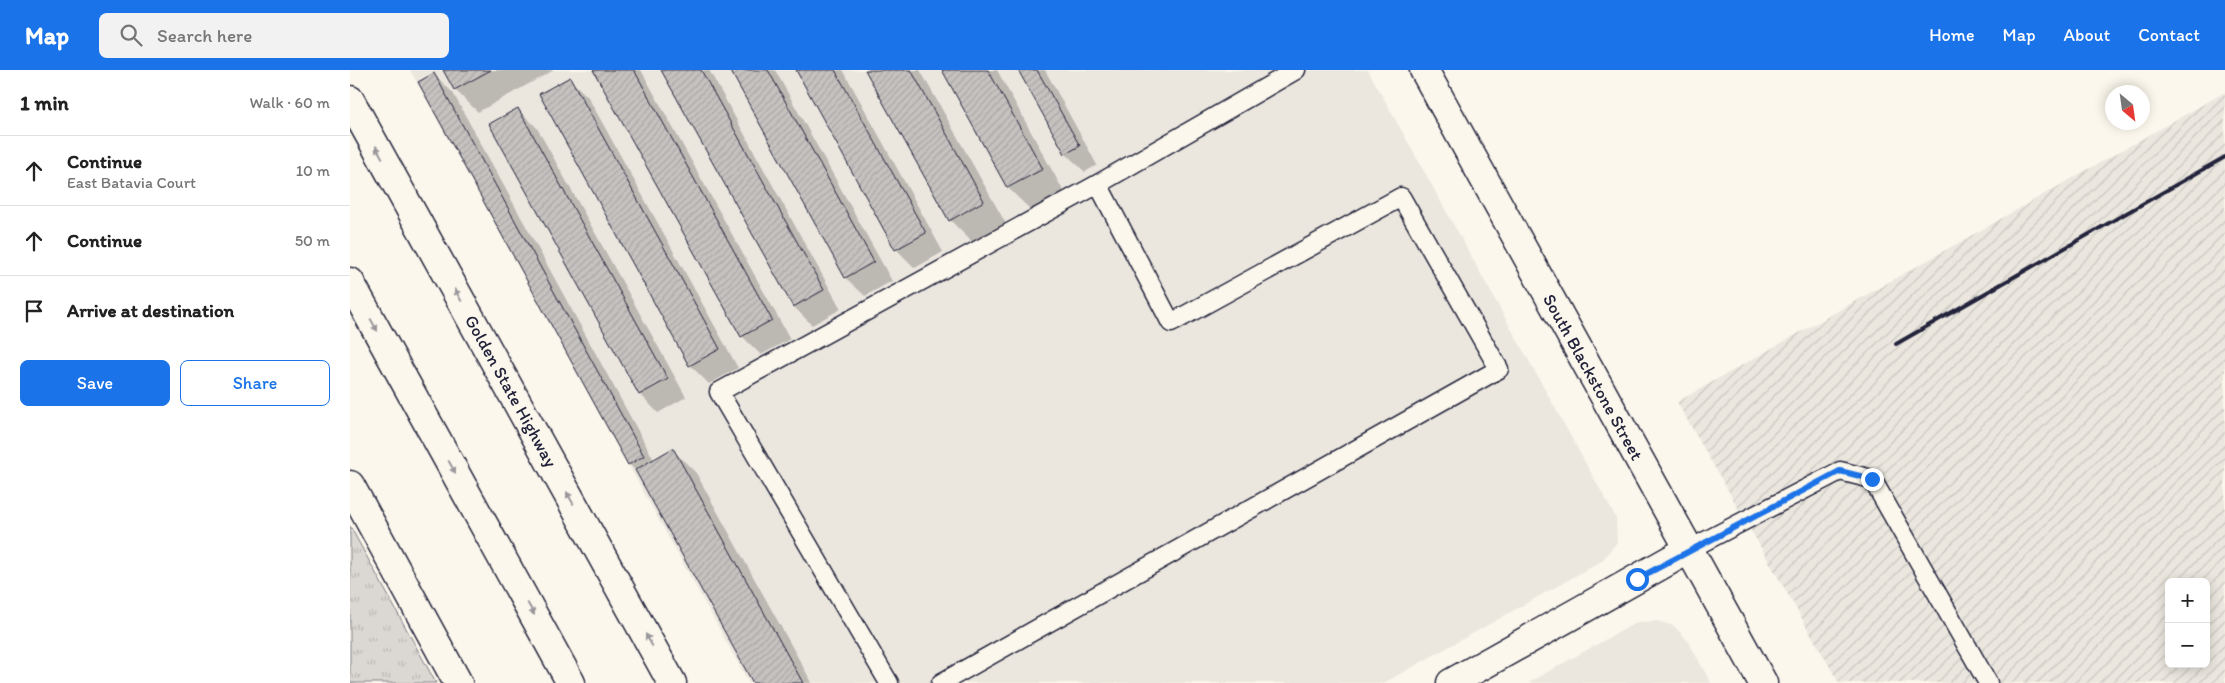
<!DOCTYPE html>
<html lang="en">
<head>
<meta charset="utf-8">
<style>
  :root { --surface:#fff; --page:#f2f2f2; --text:#222; --muted:#767676; --line:#e0e0e0; --accent:#1a73e8 }
  body { margin:0; font-family:Itim,sans-serif; background:var(--page); color:var(--text) }
  .controls { position:absolute; right:15px; bottom:15px; display:grid; overflow:hidden; border-radius:8px; box-shadow:0 2px 12px #0003 }
  .controls button { width:45px; height:45px; display:grid; place-items:center; padding:0; border:0; border-bottom:1px solid var(--line); background:var(--surface); color:var(--text); font:25px sans-serif }
  .compass { position:absolute; left:1755px; top:15px; width:45px; height:45px; border-radius:50%; background:var(--surface); box-shadow:0 2px 12px #0003; rotate:151deg }
  .stop { position:absolute; width:15px; height:15px; margin:-11px; border:4px solid #1a73e8; border-radius:50%; background:#fff }
  .stop.end { background:#1a73e8; border-color:#fff; box-shadow:0 1px 5px #0008 }
  .list { margin:0; padding:0; list-style:none }
  h2 { display:flex; justify-content:space-between; align-items:center; height:65px; margin:0; padding:0 20px; font-size:21px }
  h2 small { font-size:16px; font-weight:400; color:var(--muted) }
  .list li { display:grid; grid-template-columns:32px 1fr auto; gap:15px; align-items:center; box-sizing:border-box; height:70px; padding:0 20px; border-top:1px solid var(--line) }
  .list b { display:block; font-size:19px; white-space:nowrap }
  .list p { margin:0; font-size:16px; white-space:nowrap; color:var(--muted) }
  .list em { font-size:16px; font-style:normal; color:var(--muted) }
  .actions { display:flex; gap:10px; padding:15px 20px }
  .actions a { flex:1; padding:11px 0; border:1px solid var(--accent); border-radius:8px; text-align:center; font-size:18px; color:var(--accent) }
  .actions .main { background:var(--accent); color:#fff }
  .icon { flex:none; width:28px; height:28px; fill:none; stroke:currentColor; stroke-width:2; stroke-linecap:round; stroke-linejoin:round }
  .map { position:relative; flex:none; width:1875px; height:613px; overflow:hidden }
  header { display:flex; align-items:center; gap:30px; box-sizing:border-box; height:70px; padding:0 25px; background:var(--accent); color:#fff }
  header strong { font-size:24px }
  nav { display:flex; gap:28px; margin-inline-start:auto; font-size:18px }
  .search { width:350px; height:45px; background:var(--page); display:flex; align-items:center; gap:12px; box-sizing:border-box; padding:0 18px; border-radius:8px; color:var(--muted); font-size:19px }
  main { display:flex }
  aside { flex:1; background:var(--surface) }
  .map>svg:first-child { display:block }
  .built { fill:#ebe7df }
  .industrial { fill:url(#industrial-furrows); fill-rule:evenodd }
  .grass { fill:url(#grass-tufts); stroke:#7e7d87 }
  .shadow { fill:#0003 }
  .building { fill:url(#building-hatch); stroke:#22223b }
  .lines { fill:none; stroke-linecap:round; stroke-linejoin:round }
  .service-casing { stroke:#22223b; stroke-width:21 }
  .minor-casing { stroke:#22223b; stroke-width:31 }
  .secondary-casing { stroke:#22223b; stroke-width:31 }
  .motorway-casing { stroke:#22223b; stroke-width:31 }
  .service { stroke:#fbf7ec; stroke-width:18 }
  .minor { stroke:#fbf7ec; stroke-width:28 }
  .secondary { stroke:#fbf7ec; stroke-width:28 }
  .motorway { stroke:#fbf7ec; stroke-width:28 }
  .rail { stroke:#22223b; stroke-width:4 }
  .oneway { fill:#99979c }
  .route { stroke:#1a73e8; stroke-width:6 }
  .labels { text-anchor:middle; dominant-baseline:central; stroke-width:4.5; stroke-linejoin:round; paint-order:stroke }
  .street-label { font-size:18px; fill:#22223b; stroke:#fbf7ec }
</style>
</head>
<body>
<header>
<strong>Map</strong>
<div class="search"><svg class="icon" aria-label="search" viewBox="0 0 24 24"><circle cx="10" cy="10" r="6"/><path d="M15 15l6 6"/></svg>Search here</div>
<nav><a>Home</a><a>Map</a><a>About</a><a>Contact</a></nav>
</header>
<main>
<aside>
<h2>1 min<small>Walk · 60 m</small></h2>
<ul class="list">
<li><svg class="icon" aria-label="ahead" viewBox="0 0 24 24"><path d="M12 20V5M6 11l6-6 6 6"/></svg><div><b>Continue</b><p>East Batavia Court</p></div><em>10 m</em></li>
<li><svg class="icon" aria-label="ahead" viewBox="0 0 24 24"><path d="M12 20V5M6 11l6-6 6 6"/></svg><div><b>Continue</b></div><em>50 m</em></li>
<li><svg class="icon" aria-label="arrive" viewBox="0 0 24 24"><path d="M6 21V4h12l-3 4 3 4H6"/></svg><div><b>Arrive at destination</b></div></li>
</ul>
<div class="actions"><a class="main">Save</a><a>Share</a></div>
</aside>
<div class="map">
<svg width="1875" height="613" viewBox="0 0 1875 613">
  <defs>
    <pattern id="industrial-furrows" width="10" height="10" patternUnits="userSpaceOnUse" patternTransform="scale(1.25)"><rect width="10" height="10" fill="#ebe7df"/><path d="M-1 1l2-2M0 10L10 0M9 11l2-2" fill="none" stroke="#c9c6c0"/></pattern>
    <pattern id="grass-tufts" width="24" height="20" patternUnits="userSpaceOnUse" patternTransform="scale(1.25)"><rect width="24" height="20" fill="#dbd8d3"/><path d="M3 7l-1-3M5 7V3M7 7l1-3M15 17l-1-3M17 17v-4M19 17l1-3" fill="none" stroke="#bcb9b6"/></pattern>
    <pattern id="building-hatch" width="6" height="6" patternUnits="userSpaceOnUse" patternTransform="scale(1.25)"><rect width="6" height="6" fill="#c6c2c0"/><path d="M-1 1l2-2M0 6l6-6M5 7l2-2" fill="none" stroke="#aaa6a6"/></pattern>
  </defs>
  <rect width="100%" height="100%" fill="#fbf7ec"/>
  <filter id="ink" filterUnits="userSpaceOnUse"><feTurbulence type="fractalNoise" baseFrequency=".02" numOctaves="2"/><feDisplacementMap in="SourceGraphic" scale="10" xChannelSelector="R" yChannelSelector="G"/><feConvolveMatrix kernelMatrix="1 2 1 2 8 2 1 2 1" color-interpolation-filters="sRGB"/></filter>
  <g filter="url(#ink)">
    <g class="built">
      <path d="M60,0H1018L1266,448L1267,472L1252,491L1034,613H399Z"/>
      <path d="M1307,551L1324,556L1338,571L1361,613H1178L1287,552Z"/>
    </g>
    <path class="industrial" d="M1875,22V613H1489L1327,332ZM1819,512H1856V594H1819Z"/>
    <path class="grass" d="M0,456L86,613H0Z"/>
    <g class="shadow">
      <path d="M94,0H204L128,42L105,20Z"/>
      <path d="M245,0H291L440,269L411,285L392,266Z"/>
      <path d="M313,0H359L491,239L462,255L444,237Z"/>
      <path d="M381,0H425L542,211L515,226L496,208Z"/>
      <path d="M447,0H493L593,182L565,198L546,179Z"/>
      <path d="M517,0H570L656,154L623,173L600,150Z"/>
      <path d="M593,0H647L714,122L681,140L658,118Z"/>
      <path d="M670,0H695L747,95L735,102L716,84Z"/>
      <path d="M84,4L103,23L304,390L323,380L346,403L462,613H405L289,404L279,394Z"/>
      <path d="M219,9L238,27L388,298L359,314L340,295Z"/>
      <path d="M168,39L187,58L336,327L308,343L290,324Z"/>
    </g>
    <g class="building">
      <path d="M93,0H141L104,20Z"/>
      <path d="M243,0H284L422,250L391,267Z"/>
      <path d="M311,0H351L474,220L443,237Z"/>
      <path d="M380,0H418L524,192L495,208Z"/>
      <path d="M446,0H485L576,163L545,180Z"/>
      <path d="M515,0H561L634,131L599,151Z"/>
      <path d="M592,0H638L693,99L657,118Z"/>
      <path d="M668,0H687L730,76L715,84Z"/>
      <path d="M84,3L294,386L278,395L68,12Z"/>
      <path d="M220,7L370,279L339,296L189,24Z"/>
      <path d="M168,38L318,309L289,325L139,54Z"/>
      <path d="M323,378L453,613H403L285,400Z"/>
    </g>
    <g class="lines">
      <g class="service-casing">
        <g id="service">
          <path d="M1338,480L1490,401L1522,409L1638,613"/>
          <path d="M539,613L369,322L748,114L946,0"/>
          <path d="M591,613L1149,299L1051,127L821,253L748,114"/>
        </g>
      </g>
      <g class="minor-casing">
        <g id="minor">
          <path d="M0,415L108,613"/>
          <path d="M1101,613L1338,480"/>
        </g>
      </g>
      <g class="secondary-casing">
        <path id="secondary" d="M1074,0L1413,613"/>
      </g>
      <g class="motorway-casing">
        <g id="motorway">
          <path d="M0,30L322,613"/>
          <path d="M0,212L221,613"/>
        </g>
      </g>
      <use href="#service" class="service"/>
      <use href="#minor" class="minor"/>
      <use href="#secondary" class="secondary"/>
      <use href="#motorway" class="motorway"/>
      <path class="rail" d="M1546,274L1875,87"/>
    </g>
    <defs><path id="oneway-solid" d="M-6-.8H1V-3.2L6.5 0L1 3.2V.8H-6Z" transform="scale(1.25)"/></defs>
    <g class="oneway">
      <use href="#oneway-solid" transform="translate(29 82) rotate(-119)"/>
      <use href="#oneway-solid" transform="translate(108 225) rotate(-119)"/>
      <use href="#oneway-solid" transform="translate(24 255) rotate(61)"/>
      <use href="#oneway-solid" transform="translate(102 397) rotate(61)"/>
      <use href="#oneway-solid" transform="translate(220 428) rotate(-119)"/>
      <use href="#oneway-solid" transform="translate(181 539) rotate(61)"/>
      <use href="#oneway-solid" transform="translate(299 570) rotate(-119)"/>
    </g>
  </g>
  <g class="lines" filter="url(#ink)">
    <path class="route" d="M1287,509L1490,401L1522,409"/>
  </g>
  <g class="labels">
    <g class="street-label">
      <text transform="translate(1243 307) rotate(61)">South Blackstone Street</text>
      <text transform="translate(161 321) rotate(61)">Golden State Highway</text>
    </g>
  </g>
</svg>
<div class="controls">
<button>+</button>
<button>−</button>
</div>
<svg class="compass" viewBox="-18 -18 36 36"><path d="M0-13l5 13h-10z" fill="#e53935"/><path d="M0 13l5-13h-10z" fill="#767676"/></svg>
<div class="stop" style="left:1287px;top:509px"></div>
<div class="stop end" style="left:1522px;top:409px"></div>
</div>
</main>
</body>
</html>
